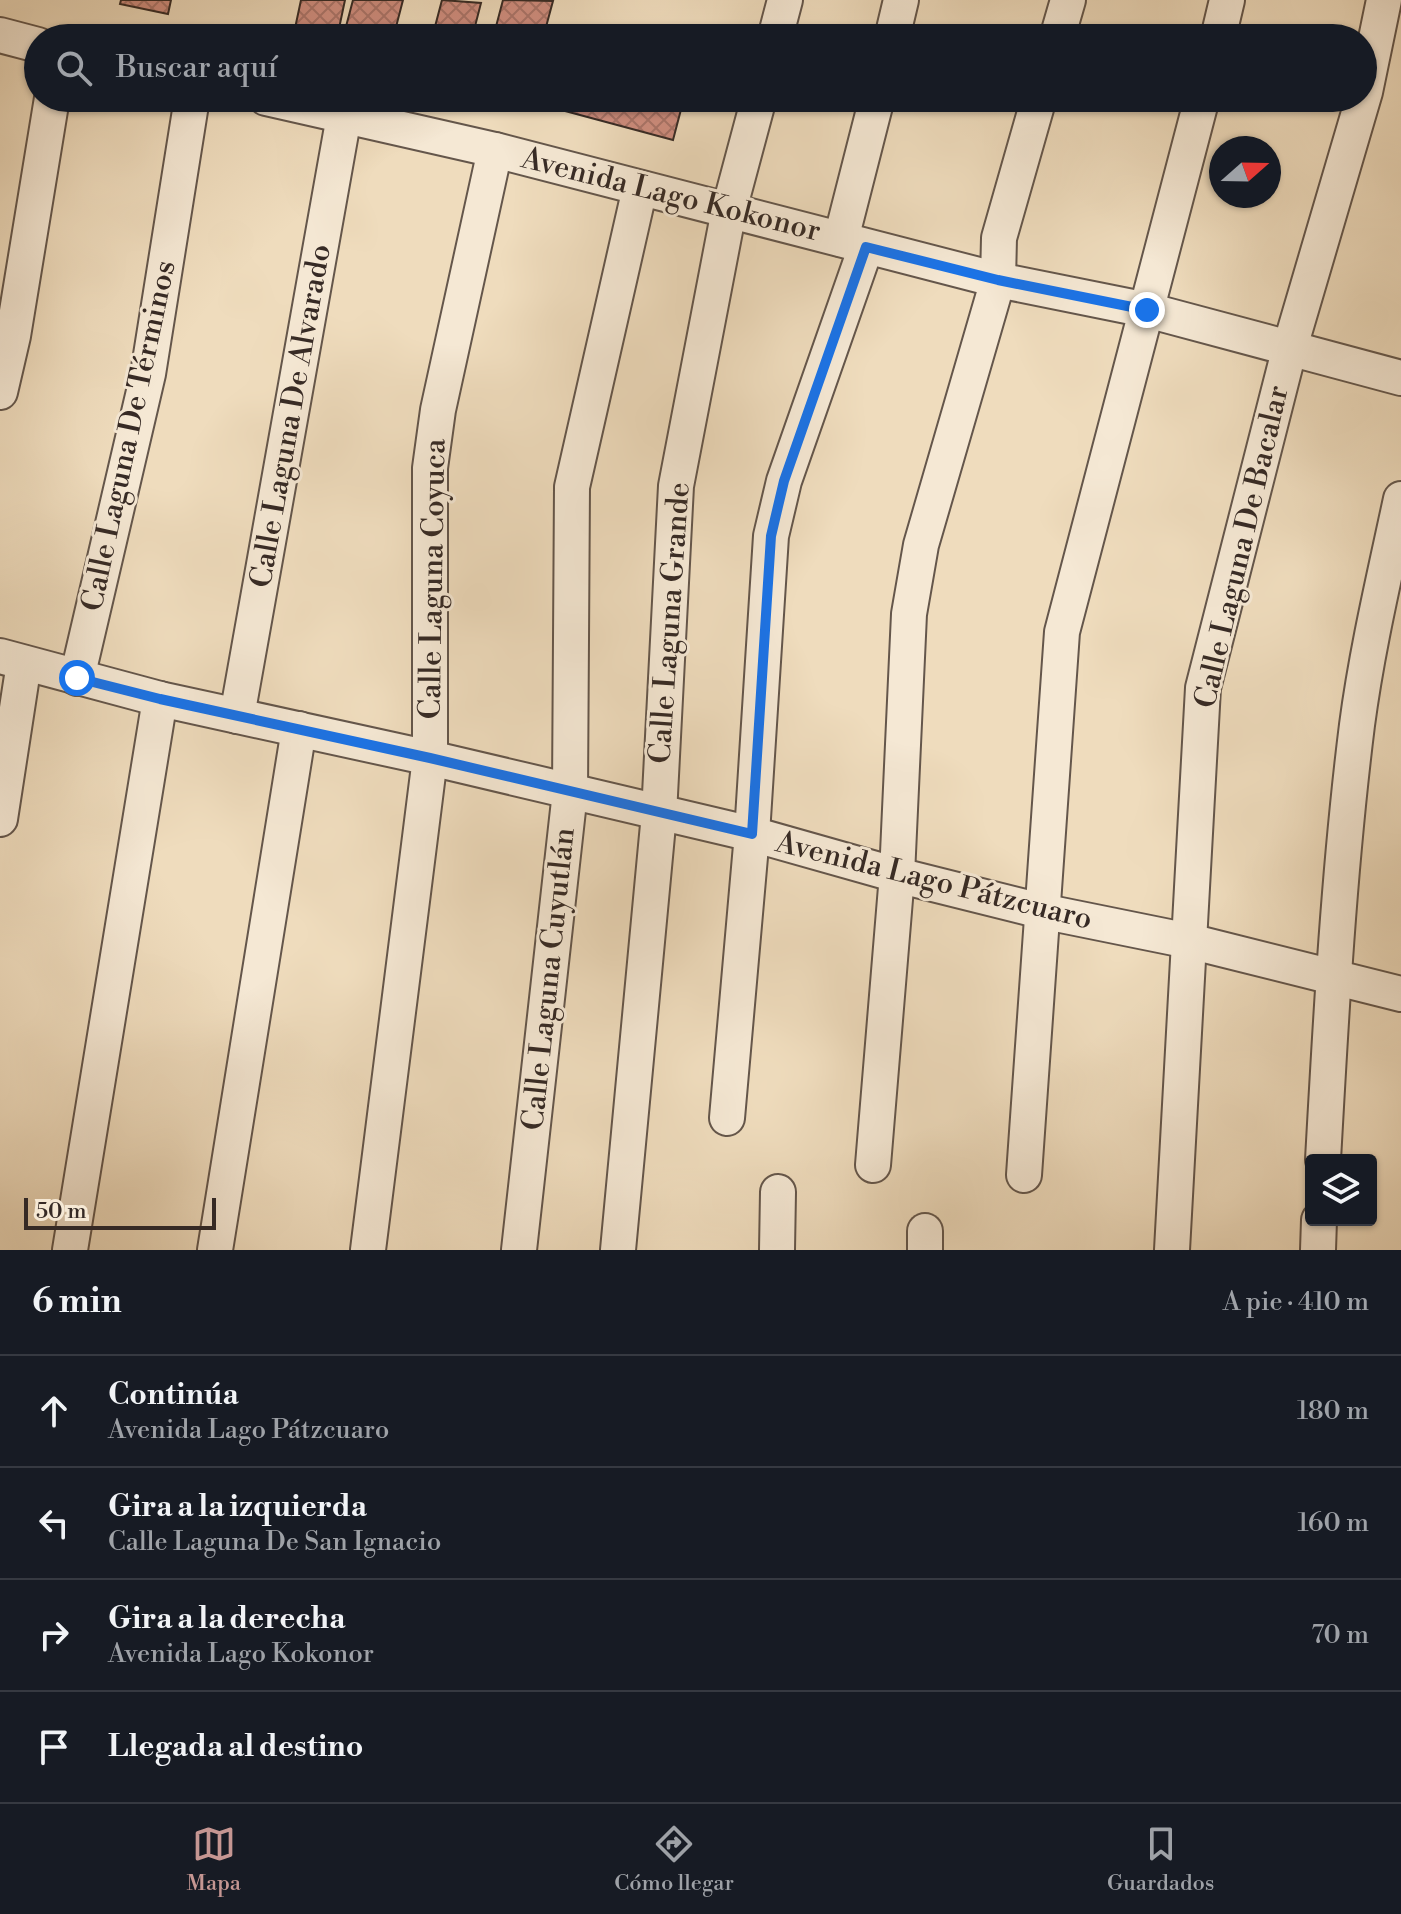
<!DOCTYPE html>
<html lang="es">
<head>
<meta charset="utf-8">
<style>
  :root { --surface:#171b24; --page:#242831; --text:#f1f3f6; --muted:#9ea1a6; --line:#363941; --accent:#c59692 }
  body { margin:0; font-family:"Libre Bodoni",serif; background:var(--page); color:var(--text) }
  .controls { position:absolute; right:24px; bottom:24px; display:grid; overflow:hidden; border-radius:8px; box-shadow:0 2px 6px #0004 }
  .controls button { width:72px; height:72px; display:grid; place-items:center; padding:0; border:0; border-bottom:2px solid var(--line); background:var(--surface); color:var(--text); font:40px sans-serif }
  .compass { position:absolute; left:1209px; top:136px; width:72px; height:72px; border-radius:50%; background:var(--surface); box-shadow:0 2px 6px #0004; rotate:70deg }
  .scale { position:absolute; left:24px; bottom:20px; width:192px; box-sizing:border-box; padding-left:8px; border:4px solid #362a25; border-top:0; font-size:22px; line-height:28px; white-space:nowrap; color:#362a25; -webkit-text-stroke:6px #f5e8d4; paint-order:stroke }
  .stop { position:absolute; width:24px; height:24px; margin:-18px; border:6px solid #1a73e8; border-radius:50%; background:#fff }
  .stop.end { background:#1a73e8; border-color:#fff; box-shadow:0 2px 8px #0008 }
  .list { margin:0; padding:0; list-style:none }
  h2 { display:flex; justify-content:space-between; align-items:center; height:104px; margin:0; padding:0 32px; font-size:34px }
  h2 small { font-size:26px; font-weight:400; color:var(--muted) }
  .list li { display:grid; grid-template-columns:52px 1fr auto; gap:24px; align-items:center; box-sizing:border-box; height:112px; padding:0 32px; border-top:2px solid var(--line) }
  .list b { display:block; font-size:30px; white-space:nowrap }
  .list p { margin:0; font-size:26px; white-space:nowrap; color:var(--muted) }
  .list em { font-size:26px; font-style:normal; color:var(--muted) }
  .icon { flex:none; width:44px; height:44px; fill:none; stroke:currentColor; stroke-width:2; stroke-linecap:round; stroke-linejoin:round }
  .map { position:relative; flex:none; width:1401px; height:1250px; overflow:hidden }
  .search { position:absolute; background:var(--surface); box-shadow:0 2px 6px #0004; left:24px; right:24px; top:24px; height:88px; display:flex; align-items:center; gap:20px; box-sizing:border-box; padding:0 28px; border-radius:44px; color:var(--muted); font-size:30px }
  .sheet { height:552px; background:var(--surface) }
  nav { display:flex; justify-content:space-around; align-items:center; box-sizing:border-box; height:112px; border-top:2px solid var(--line); background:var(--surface); font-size:22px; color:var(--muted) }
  nav a { display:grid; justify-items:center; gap:4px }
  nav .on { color:var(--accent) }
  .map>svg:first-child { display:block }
  .building { fill:url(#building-cross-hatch); stroke:#362a25; stroke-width:2 }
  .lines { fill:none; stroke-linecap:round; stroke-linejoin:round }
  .minor-casing { stroke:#64564b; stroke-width:38 }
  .minor { stroke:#f5e8d4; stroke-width:34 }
  .route { stroke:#1a73e8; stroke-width:10 }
  .labels { text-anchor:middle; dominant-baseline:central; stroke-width:6; stroke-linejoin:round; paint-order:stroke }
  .street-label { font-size:30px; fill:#362a25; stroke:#f5e8d4 }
</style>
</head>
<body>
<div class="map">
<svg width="1401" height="1250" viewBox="0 0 1401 1250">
  <defs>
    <pattern id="building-cross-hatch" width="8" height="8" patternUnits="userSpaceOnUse" patternTransform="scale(2)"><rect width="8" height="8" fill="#d08e80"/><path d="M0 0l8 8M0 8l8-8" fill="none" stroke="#aa7469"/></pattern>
  </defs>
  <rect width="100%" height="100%" fill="#efdcbd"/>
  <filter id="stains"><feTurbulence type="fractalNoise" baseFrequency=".0025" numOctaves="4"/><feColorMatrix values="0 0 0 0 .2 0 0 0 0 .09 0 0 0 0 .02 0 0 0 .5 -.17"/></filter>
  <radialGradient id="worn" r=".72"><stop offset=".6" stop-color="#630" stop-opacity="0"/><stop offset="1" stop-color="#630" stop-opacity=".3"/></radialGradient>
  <g class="building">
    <path d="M121,0H171L168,14L120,4Z"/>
    <path d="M301,0H345L337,38H320L294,33Z"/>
    <path d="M353,0H403L396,27L393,26L390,38H343Z"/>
    <path d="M442,0L481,3L472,38H432Z"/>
    <path d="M503,0L553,1L543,38H493Z"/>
    <path d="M575,29L610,38H573Z"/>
    <path d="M557,98H684L673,140L554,108Z"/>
  </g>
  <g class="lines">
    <g class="minor-casing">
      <g id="minor">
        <path d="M0,35L38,45"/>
        <path d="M775,38L785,0"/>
        <path d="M892,38L901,0"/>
        <path d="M1057,38L1068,0"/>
        <path d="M1218,38L1227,0"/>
        <path d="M266,98L495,150L998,280L1147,310L1401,378"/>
        <path d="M841,239L877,98"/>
        <path d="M0,392L13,336L52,98"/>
        <path d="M0,656L160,699L430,758L752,834L897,875L1041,911L1189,941L1401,994"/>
        <path d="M77,678L148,374L192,98"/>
        <path d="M237,716L344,116"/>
        <path d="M0,819L24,663"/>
        <path d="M727,1118L752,834L771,536L784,481L866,247"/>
        <path d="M1323,1160C1331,1015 1339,869 1357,725C1367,649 1385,574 1401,499"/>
        <path d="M873,1165L897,875L909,614L921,545L998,280L999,238L1039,98"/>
        <path d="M1024,1175L1062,632L1202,98"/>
        <path d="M70,1250L160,699"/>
        <path d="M215,1250L299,729"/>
        <path d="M368,1250L430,758V468L438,410L495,150"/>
        <path d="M519,1250L570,792L572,487L640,188"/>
        <path d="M618,1250L659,814L676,486L729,210L759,98"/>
        <path d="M777,1250L778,1192"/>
        <path d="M925,1250V1231"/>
        <path d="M1172,1250L1203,688L1290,347L1365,92L1384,0"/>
        <path d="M1318,1250L1319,1220"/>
      </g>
    </g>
    <use href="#minor" class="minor"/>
  </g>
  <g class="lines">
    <path class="route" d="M77,678L160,699L430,758L752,834L771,536L784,481L866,247L998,280L1147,310"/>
  </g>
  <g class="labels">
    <g class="street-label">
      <text transform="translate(671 195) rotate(14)">Avenida Lago Kokonor</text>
      <text transform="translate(291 416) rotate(-80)">Calle Laguna De Alvarado</text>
      <text transform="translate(129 436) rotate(-78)">Calle Laguna De Términos</text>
      <text transform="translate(1242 547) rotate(-77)">Calle Laguna De Bacalar</text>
      <text transform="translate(433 579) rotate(-89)">Calle Laguna Coyuca</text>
      <text transform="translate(670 623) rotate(-86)">Calle Laguna Grande</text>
      <text transform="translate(934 881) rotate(14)">Avenida Lago Pátzcuaro</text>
      <text transform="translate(549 979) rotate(-84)">Calle Laguna Cuyutlán</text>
    </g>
  </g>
  <rect width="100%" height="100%" filter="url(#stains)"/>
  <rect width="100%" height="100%" fill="url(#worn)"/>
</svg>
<div class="controls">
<button><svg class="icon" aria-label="layers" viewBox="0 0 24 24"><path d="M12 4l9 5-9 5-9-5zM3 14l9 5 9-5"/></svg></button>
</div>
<svg class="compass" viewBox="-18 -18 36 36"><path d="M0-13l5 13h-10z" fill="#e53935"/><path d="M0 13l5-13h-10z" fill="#9ea1a6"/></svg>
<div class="scale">50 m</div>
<div class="stop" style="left:77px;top:678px"></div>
<div class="stop end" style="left:1147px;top:310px"></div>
<div class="search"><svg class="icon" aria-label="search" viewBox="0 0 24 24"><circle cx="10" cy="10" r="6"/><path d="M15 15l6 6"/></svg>Buscar aquí</div>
</div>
<section class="sheet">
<h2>6 min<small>A pie · 410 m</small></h2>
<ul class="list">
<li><svg class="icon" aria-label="ahead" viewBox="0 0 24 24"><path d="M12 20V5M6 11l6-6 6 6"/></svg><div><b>Continúa</b><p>Avenida Lago Pátzcuaro</p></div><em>180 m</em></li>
<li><svg class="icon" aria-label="left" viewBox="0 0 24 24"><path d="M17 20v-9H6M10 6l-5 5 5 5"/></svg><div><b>Gira a la izquierda</b><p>Calle Laguna De San Ignacio</p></div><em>160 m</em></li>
<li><svg class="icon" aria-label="right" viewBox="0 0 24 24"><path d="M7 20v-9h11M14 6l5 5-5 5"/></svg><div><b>Gira a la derecha</b><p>Avenida Lago Kokonor</p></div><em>70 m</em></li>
<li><svg class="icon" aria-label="arrive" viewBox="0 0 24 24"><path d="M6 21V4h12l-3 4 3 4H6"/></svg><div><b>Llegada al destino</b></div></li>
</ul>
</section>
<nav>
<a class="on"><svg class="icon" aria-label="map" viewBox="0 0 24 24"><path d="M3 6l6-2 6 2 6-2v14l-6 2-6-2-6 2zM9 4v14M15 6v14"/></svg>Mapa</a>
<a><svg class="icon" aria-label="directions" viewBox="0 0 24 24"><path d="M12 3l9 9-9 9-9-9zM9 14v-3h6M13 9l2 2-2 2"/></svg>Cómo llegar</a>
<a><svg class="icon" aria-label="saved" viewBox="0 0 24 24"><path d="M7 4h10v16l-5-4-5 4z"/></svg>Guardados</a>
</nav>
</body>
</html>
